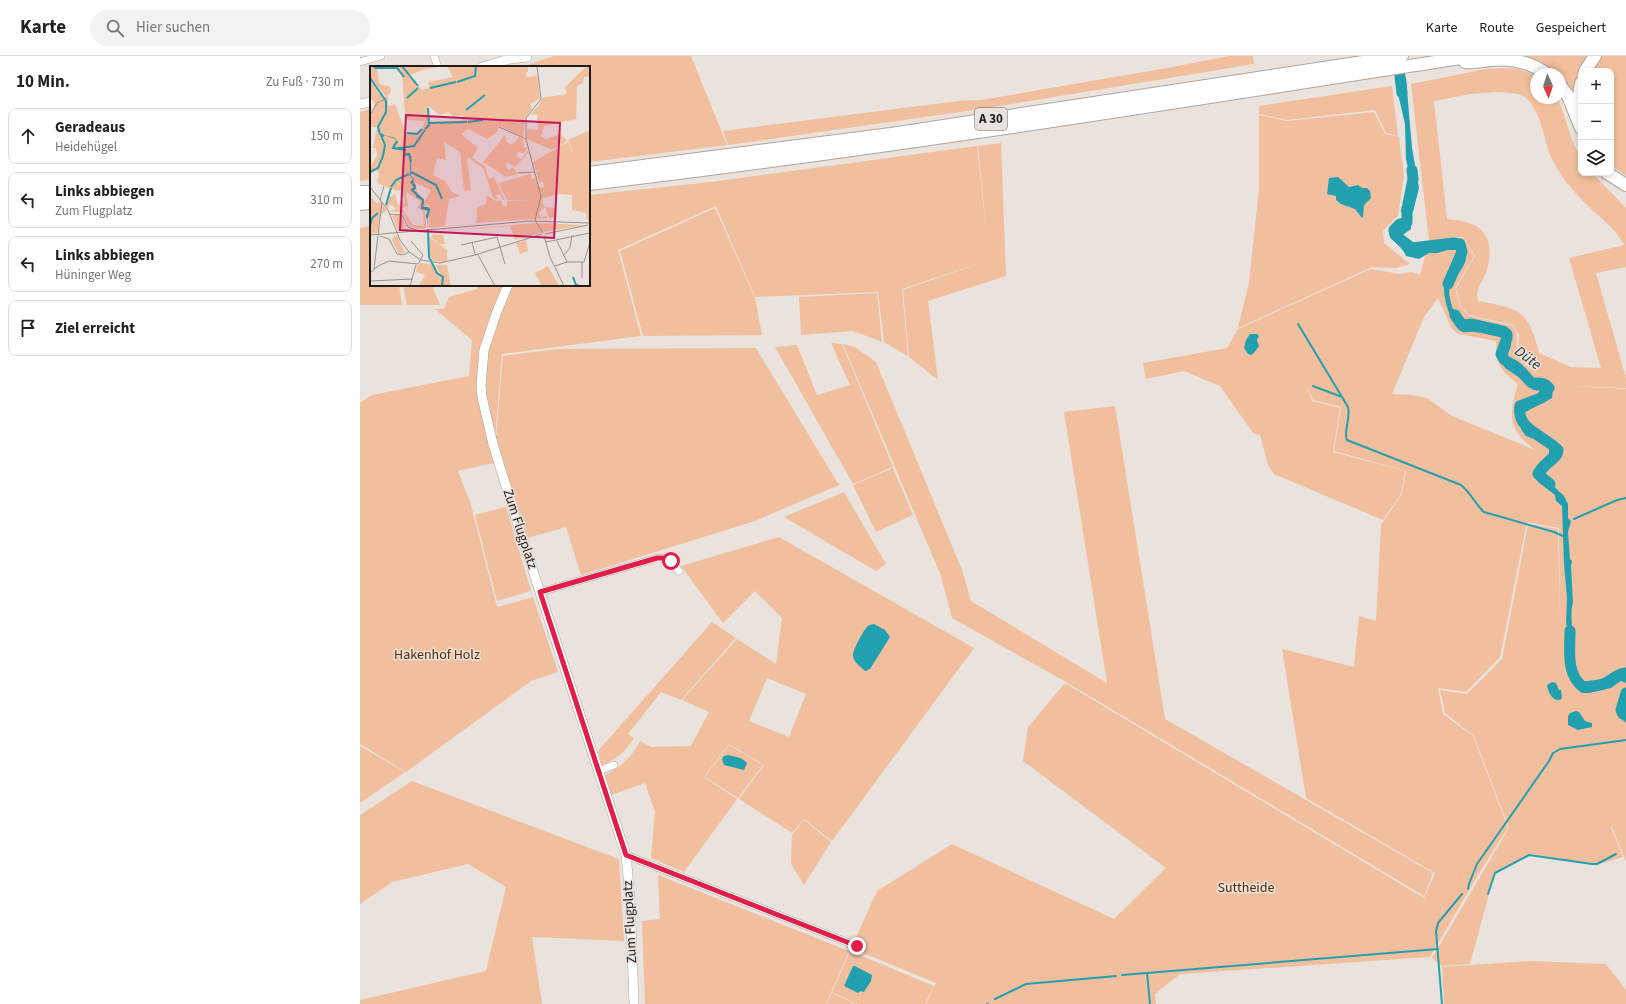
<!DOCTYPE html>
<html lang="de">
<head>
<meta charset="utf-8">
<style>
  :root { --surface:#fff; --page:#f2f2f2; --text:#222; --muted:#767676; --line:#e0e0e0 }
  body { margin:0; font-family:"Source Sans 3",sans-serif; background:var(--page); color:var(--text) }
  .controls { position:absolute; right:12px; top:12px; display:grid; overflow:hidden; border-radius:8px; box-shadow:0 2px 6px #0003 }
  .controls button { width:36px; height:36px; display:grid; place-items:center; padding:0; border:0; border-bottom:1px solid var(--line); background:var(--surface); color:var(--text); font:20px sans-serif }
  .compass { position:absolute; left:1170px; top:12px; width:36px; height:36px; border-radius:50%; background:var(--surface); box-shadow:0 2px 6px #0003; rotate:177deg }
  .stop { position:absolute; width:12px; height:12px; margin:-9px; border:3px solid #e11d48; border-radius:50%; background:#fff }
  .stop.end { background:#e11d48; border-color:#fff; box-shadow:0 1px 4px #0008 }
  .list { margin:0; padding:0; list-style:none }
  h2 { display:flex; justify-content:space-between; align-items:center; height:52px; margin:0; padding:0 16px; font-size:17px }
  h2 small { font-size:13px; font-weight:400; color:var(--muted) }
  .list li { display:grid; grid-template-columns:26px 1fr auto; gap:12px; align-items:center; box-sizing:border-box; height:56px; margin:0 8px 8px; padding:0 8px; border:1px solid var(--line); border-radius:8px }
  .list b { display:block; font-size:15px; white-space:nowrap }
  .list p { margin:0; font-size:13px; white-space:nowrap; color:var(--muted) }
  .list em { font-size:13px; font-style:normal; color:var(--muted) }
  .icon { flex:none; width:22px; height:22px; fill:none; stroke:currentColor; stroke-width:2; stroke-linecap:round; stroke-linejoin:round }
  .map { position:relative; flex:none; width:1266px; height:948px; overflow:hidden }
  header { display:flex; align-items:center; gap:24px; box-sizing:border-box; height:56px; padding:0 20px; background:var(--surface); border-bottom:1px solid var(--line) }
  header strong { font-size:19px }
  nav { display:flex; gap:22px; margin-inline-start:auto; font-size:14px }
  .search { width:280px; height:36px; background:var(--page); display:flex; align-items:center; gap:10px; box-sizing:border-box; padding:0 14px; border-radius:22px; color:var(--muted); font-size:15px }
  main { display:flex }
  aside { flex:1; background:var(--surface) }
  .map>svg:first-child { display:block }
  .green { fill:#f1bf9d; fill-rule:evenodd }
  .water { fill:#23a0b0 }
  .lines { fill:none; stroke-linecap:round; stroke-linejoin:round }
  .stream { stroke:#23a0b0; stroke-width:2 }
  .river { stroke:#23a0b0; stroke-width:11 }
  .minor-casing { stroke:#aea6a1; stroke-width:8 }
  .tertiary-casing { stroke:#aea6a1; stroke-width:10 }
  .motorway-casing { stroke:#aea6a1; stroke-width:14 }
  .minor { stroke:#fff; stroke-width:7 }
  .tertiary { stroke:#fff; stroke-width:9 }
  .motorway { stroke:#fff; stroke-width:12 }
  .route { stroke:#e11d48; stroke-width:5 }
  .labels { text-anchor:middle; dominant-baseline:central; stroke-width:3; stroke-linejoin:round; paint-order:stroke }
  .shield { fill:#eae2dc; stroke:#5c5754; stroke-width:1 }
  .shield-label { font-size:13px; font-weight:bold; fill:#1f1c1a }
  .street-label { font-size:14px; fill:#1f1c1a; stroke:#eae2dc }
  .park-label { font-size:14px; fill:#582c06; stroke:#eae2dc }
  .water-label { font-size:15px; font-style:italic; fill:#1d3134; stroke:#eae2dc }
  .inset-river { fill:none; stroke:#23a0b0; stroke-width:2 }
  .inset-road { fill:none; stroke:#99938e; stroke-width:1 }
  .view { fill:#c2185b; fill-opacity:0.15; stroke:#c2185b; stroke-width:2 }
  .inset-edge { fill:none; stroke:#1f1c1a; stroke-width:2 }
</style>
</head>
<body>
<header>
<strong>Karte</strong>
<div class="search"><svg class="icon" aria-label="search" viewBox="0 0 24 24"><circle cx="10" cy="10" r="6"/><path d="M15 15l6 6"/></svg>Hier suchen</div>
<nav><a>Karte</a><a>Route</a><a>Gespeichert</a></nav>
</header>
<main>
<aside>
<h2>10 Min.<small>Zu Fuß · 730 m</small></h2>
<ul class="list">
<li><svg class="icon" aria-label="ahead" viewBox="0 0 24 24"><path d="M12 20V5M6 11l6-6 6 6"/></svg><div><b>Geradeaus</b><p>Heidehügel</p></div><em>150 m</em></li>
<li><svg class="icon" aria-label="left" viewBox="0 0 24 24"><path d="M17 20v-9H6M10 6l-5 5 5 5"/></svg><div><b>Links abbiegen</b><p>Zum Flugplatz</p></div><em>310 m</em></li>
<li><svg class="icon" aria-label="left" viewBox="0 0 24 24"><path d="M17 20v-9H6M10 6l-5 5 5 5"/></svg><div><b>Links abbiegen</b><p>Hüninger Weg</p></div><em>270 m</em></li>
<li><svg class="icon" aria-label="arrive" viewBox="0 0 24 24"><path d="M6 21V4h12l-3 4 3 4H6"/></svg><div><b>Ziel erreicht</b></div></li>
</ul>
</aside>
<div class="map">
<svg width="1266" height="948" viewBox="0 0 1266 948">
  <rect width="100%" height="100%" fill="#eae2dc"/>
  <g class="green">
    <path d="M194,0H331L367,89L229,106V11H164L170,8Z"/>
    <path d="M869,0H893L894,8L621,53L368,89L363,75L598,45L621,44L807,12Z"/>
    <path d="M1158,0H1229C1219,14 1216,27 1216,44L1206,28L1200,22V18H1196L1182,8Z"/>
    <path d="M1243,0H1266V120L1251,109V15H1230Z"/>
    <path d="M1143,12L1159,13L1176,20V42H1198L1214,89L1221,102V117H1232L1266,152V211L1236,217L1266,322V332L1211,330L1266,333V806L1252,771L1251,772L1263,801L1236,809L1173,798L1135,816L1110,908L1082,910L1072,902L1149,772L1114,680L1085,657L1080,634L1107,638L1142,603L1168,468L1198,473L1200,564L1199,472L1167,466L1140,601L1106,636L1078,632L1083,658L1113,680L1148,772L1121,814L1070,901L820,918L795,938L796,948H566L576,927L491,892L517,835L592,788L754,863L806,812L663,705L668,671L705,627L1064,842L1075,817L946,742L922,593L994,611L999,560L1016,565L1021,469L1042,438L1046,415L974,395L981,351L953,344L945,327L952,345L980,352L973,396L1045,415L1041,438L1023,464L914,418L908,409L900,379L893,377L860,330L824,315L786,323L783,307L867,292L878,273L1011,213L1040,218L1051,216L1060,219L1069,186L1103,182L1114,200L1095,232L1100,250L1109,260L1153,270C1159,280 1156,283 1157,294C1159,308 1177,317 1188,323L1173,314L1163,303L1158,295L1159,279L1153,269L1109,259L1100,249L1096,232L1115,200L1103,181L1069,185L1051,28L1126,13ZM1138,36C1147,37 1160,36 1167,43C1182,57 1184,87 1193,105C1201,121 1214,136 1227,149C1240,162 1255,172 1264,189L1209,202L1241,312L1211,311L1179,297C1168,253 1160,253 1118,245C1115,234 1121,229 1125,219C1132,202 1133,178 1114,169C1106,165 1096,164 1087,163L1074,45L1110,38ZM1078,242L1092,273L1099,278L1136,285C1136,308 1140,314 1158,328C1153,343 1147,365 1159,379C1163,385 1170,389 1175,394L1092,360L1067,342L1052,339L1032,338L1064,261Z"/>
    <path d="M1032,30L1038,80L1026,77L1015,54L927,64L899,58V50Z"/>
    <path d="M11,53V124L0,125V56Z"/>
    <path d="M1014,56L1025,78L1039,81L1044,119L1038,160L1023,175L1024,187L1050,208L1036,212L1012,211L878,272L889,226L899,133V59L927,65Z"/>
    <path d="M641,87L646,220L568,245L578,324L549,301L543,234L629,204L542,233L548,300L524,286L518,236L395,241L356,150L258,194L281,280L142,298L133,407L98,415L111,449L137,551L173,541L198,616L171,625L46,716L0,688V347L12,339L109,320L112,284L75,253H84L89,241L117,233L119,229H229V139L351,126L617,90L627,182L618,90Z"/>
    <path d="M355,152L395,242L402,279L283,280L260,195Z"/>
    <path d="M11,170V229H39L42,249H0V172Z"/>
    <path d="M43,229H72L80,249H47Z"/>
    <path d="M517,237L522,286L493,275L441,279L439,241Z"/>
    <path d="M471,287L482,288L533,411L493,428L415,291L437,289L457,339L490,329Z"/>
    <path d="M483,288L495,291L516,306L602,514L611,545L747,627L704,356L755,350L805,663L1073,817L1064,840L706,626L592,562L581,520Z"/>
    <path d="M396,292L479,429L395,465L221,519L206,471L168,482L136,382L143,300L197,293Z"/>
    <path d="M533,412L553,459L516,476L493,429Z"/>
    <path d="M484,436L526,508L516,515L424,461Z"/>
    <path d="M146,451L171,535L137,545L115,459Z"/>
    <path d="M419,481L614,592L472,785L444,763L432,777L379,743L404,709L369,688L344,721L377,743L324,816L291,802L295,756L285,727L251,739L245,719C263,709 270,703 280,685L291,691L331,690L349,656L322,644L377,583L416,608L422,562L395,535L363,567L321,510ZM407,622L446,638L429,681L389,665Z"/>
    <path d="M352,566L376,582L321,644L301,636L268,678L274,682C263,698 260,701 242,709L238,695Z"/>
    <path d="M369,689L403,709L378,742L345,721Z"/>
    <path d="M0,690L45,716L0,747Z"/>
    <path d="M52,725L259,803L264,885L172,881L182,948H0V944L126,915L146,831L108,808L32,826L0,848V759Z"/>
    <path d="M444,764L471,786L444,829L431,808L432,779Z"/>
    <path d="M298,819L489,895L466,948H285L282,865L300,863Z"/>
    <path d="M490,895L574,930L565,948H498L472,936Z"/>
    <path d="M1171,905L1246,908L1266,934V948H1084L1082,911Z"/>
    <path d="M472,937L496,948H467Z"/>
  </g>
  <g class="water">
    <path d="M1046,22L1052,92L1059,132L1053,156L1051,157V173L1040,181V184L1049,190L1061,193L1078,190H1103C1112,203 1100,217 1090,226L1089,238L1092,251L1104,270C1110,270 1143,276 1148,279C1150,281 1151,284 1151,287C1151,295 1144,301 1149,308L1157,312L1173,329C1183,330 1195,329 1192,342C1183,348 1173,351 1164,357C1162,370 1169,375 1179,381C1184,383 1187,388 1192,390C1195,392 1198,392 1201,393L1203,397C1201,408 1188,410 1184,421L1204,440L1208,448V462L1211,465L1208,476L1210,503L1212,505L1211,510L1213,547C1209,557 1214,584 1215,596C1215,601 1213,604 1214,609C1216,617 1218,626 1223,632L1227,633L1233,630H1240L1249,628L1266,613V627L1261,625L1251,632L1229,637H1222L1216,632L1209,612L1210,590L1206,566L1207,542L1204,508L1202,450L1196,445L1195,439L1178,426C1176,413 1185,411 1191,403L1189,400V393L1174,383L1166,380L1162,375L1157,362L1159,352L1182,343L1185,338L1183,335L1173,334L1163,324L1145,312C1139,300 1146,296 1145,284L1143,282C1134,280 1124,277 1115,276C1111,275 1107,277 1103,276C1091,273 1079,233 1086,223C1092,213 1100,209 1101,196L1096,194H1088L1077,197H1069L1059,203L1046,200C1043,192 1037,189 1032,183C1034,174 1038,175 1044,170L1045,163L1041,155L1042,150L1049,145L1052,130L1046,103L1045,68L1039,42V24Z"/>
    <path d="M978,121L989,131L998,129L1002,132H1007L1010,135L1011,142L1004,149L1003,161L1002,162L995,153L981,148L976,144V140L967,138L969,122Z"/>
    <path d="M890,278H897L899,280L897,284L899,290L894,297L891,299L888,298L884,292L886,284Z"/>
    <path d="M514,568L525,574L530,581L510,613L505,615C500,610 494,607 493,600C492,595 504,573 508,570C510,568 511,569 514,568Z"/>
    <path d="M1192,626L1196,627L1199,634H1201L1202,642L1200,644C1192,645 1188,636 1187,629Z"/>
    <path d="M1266,639V667C1256,658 1261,649 1266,639Z"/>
    <path d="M1216,655L1219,656L1225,665L1232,667V671L1218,674L1208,669V660L1210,657Z"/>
    <path d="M368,699C375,701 382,701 387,707L384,714L364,709L362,703L364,700Z"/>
    <path d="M493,910H495L512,919L511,925L504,936L500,935L498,937L484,930Z"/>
  </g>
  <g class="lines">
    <g class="stream">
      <path d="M938,268L988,351C991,362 983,376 987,384L1101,429C1112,438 1114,447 1124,456L1194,476L1205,481"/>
      <path d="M953,330L982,341"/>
      <path d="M1214,463L1257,444L1266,442"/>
      <path d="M1108,833L1109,828L1117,808L1189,705L1193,697L1200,693L1266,684"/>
      <path d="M1128,838L1135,817L1169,799L1232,808H1237L1256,798"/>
      <path d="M787,917L790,948"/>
      <path d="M762,919L1078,893"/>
      <path d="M635,943L666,928L756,920"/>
      <path d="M627,948H628"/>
      <path d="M1082,948L1076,875L1078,867L1102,838"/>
    </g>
    <g class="river">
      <path d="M1038,3L1042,37"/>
      <path d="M1052,114L1053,123L1047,153V166L1040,168L1034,174L1035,179L1052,192L1093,187L1100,188L1102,196L1088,228"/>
      <path d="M1095,259L1102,269L1112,268L1143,275L1147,278V282L1141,298C1144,306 1149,306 1155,310C1162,315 1166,322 1172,327C1179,327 1185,326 1189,332L1181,342L1160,350C1156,374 1184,379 1198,394C1194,404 1182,408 1178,418L1190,428"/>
      <path d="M1210,575C1210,595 1206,618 1223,631C1230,630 1237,630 1243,628C1251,625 1257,617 1266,617"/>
      <path d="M1266,637L1261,654L1263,658L1266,659"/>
    </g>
    <g class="minor-casing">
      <g id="minor">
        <path d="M74,0L78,11"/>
        <path d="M0,6L21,0"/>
        <path d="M180,536L297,502C310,502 312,506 319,515"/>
        <path d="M239,715L254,709"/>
        <path d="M266,799L497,890"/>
      </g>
    </g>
    <g class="tertiary-casing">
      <g id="tertiary">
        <path d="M122,11L150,3L167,1"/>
        <path d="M0,48L11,46"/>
        <path d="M148,229L136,258L124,294L121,329L122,341L133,388L157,466L266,799L270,842L274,948"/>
      </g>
    </g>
    <g class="motorway-casing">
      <g id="motorway">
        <path d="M1105,6C1113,7 1122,5 1130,4C1150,2 1170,6 1187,18"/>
        <path d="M1225,15L1235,0"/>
        <path d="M1221,27L1219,40L1221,59"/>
        <path d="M1200,29L1208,40L1221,72"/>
        <path d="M229,117L531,78L1042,0"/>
        <path d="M1247,117L1266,129"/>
        <path d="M229,128C525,93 819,46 1113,0"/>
        <path d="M0,136H11"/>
        <path d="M0,148L11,147"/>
      </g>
    </g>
    <use href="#minor" class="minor"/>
    <use href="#tertiary" class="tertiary"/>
    <use href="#motorway" class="motorway"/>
  </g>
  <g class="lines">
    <path class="route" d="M311,505L305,502H297L180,536L266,799L497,890"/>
  </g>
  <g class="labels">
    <rect class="shield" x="615" y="52" width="32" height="22" rx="3"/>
    <g class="shield-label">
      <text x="631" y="63">A 30</text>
    </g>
    <g class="street-label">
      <text transform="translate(160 473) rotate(72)">Zum Flugplatz</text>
      <text transform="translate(270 866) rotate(-93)">Zum Flugplatz</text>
    </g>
    <g class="park-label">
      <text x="77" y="599">Hakenhof Holz</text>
      <text x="886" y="832">Suttheide</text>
    </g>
    <g class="water-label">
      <text transform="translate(1168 302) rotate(37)">Düte</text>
    </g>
  </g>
  <g transform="translate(10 10)">
    <rect width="220" height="220" fill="#eae2dc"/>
    <path d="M0,0H73L52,4L40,9L52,24L59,22L58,16L83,11L77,0H158V6L151,8L156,7L157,11L167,10L170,32L160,38L162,43L155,52L153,71L130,60L126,67L117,73L98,63L91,68L108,82L102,92L115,100L119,113L124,111L135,134H133L130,128L126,129L128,134L123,132L113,102L97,91L101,124L94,125L90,86L74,76L76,94L67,92L63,109L75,115L82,126L91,130L79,133L75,160L59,162V139H57L55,143L56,162L47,163L39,160L33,147L20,145L26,143L21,138L18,142L15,139L18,136L17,130L21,131L25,127L28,139L35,137L32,124L27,125L7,117L9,107L7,104L0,108V101L7,90L6,82H3L7,61H0V51L5,38L0,31V14L9,28L16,31L19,40L25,38L36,67L51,66L55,55L38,54L35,49L32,6L26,2H7L9,18L21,21V26L16,31L0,11ZM58,40L70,49L78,46L84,51L93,49V53L90,55L59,56ZM45,117L61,124L55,135L48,130ZM36,126L50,135L48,142L53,145L54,160L43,159L32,142L38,140ZM217,0H220V10L214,11L213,17L207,20L206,53L174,60L171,70L176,73L191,68L197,75L182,84L157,73V63L168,64L167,48L160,49L169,39L172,32L197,28L195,21ZM220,64V155L217,154L216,147L202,144V129L188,128L173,132L172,137L176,141L186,142L187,151L179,152L175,141L169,147L171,151L177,150V152L106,157L107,141L116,138V129L126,135H132V140H137V135H159L137,134L128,117L160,108L162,113L166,112L170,122L174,121L173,116H169L166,106L170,104L166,105L163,96L198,76L204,90L198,74ZM135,69L136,75L142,79L149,71L153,73L154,82L158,81L154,87L148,86L146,90L151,93L157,85L159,86L145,101L137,96L136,101L139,104L143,101L148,108L136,111L113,96ZM0,130L7,137L10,135L17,144L10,149L7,167H0ZM29,148L36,160L28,166L22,150ZM165,157L214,159L173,166L145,174L140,160L75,165ZM63,168L73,169L75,178H69L61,171ZM24,170H27L35,187L29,188L22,174ZM59,171L77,184V196L63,195L60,189ZM156,174L158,185L150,188L146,177ZM51,197L63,199L67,207L74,213L65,199H77L81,220H49L55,209L46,206L47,200ZM178,200L189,220H172L165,207Z" fill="#f1bf9d" fill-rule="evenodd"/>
    <path d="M11,68L25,72L28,77L24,79L25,82L29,81H32L35,84L34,88L39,87L40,88L41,90V110L44,113L42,117L45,118L46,121L42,123L47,127V130L52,132L54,137L52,141H58L60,143L57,149L58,162L56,149L59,143L51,142L53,134L46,131V127L41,123L45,121L40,116L43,113L40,110V88L34,90L33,88L34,84L24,83L23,79L27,76L25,73Z" fill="#23a0b0"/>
    <path class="inset-river" d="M4,0L5,2H27L34,11M32,0L48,20M0,12L16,35V46L8,61L10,68L14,70M87,16L105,10L106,0M60,22L86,16M37,32L48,22M96,44L115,29M98,56L113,54M59,57L97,56M55,63L59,59L58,42M37,67L47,68L52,63M27,75L23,82L35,84L34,89L39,88L41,96M30,82L44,80L55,64M0,106L8,102L13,90L15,79L11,69M41,106L66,119L72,133M42,115L45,122L42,124L53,134L52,142L59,144L57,152M21,121L26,114L39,108M16,139L21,122M0,160L2,152L8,147M58,163L59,191L67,207L73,211L72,220M203,211L206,219L210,220"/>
    <path class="inset-road" d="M167,0L171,33L156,52V73L171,130L165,154L173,167M0,49L7,37L18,32M129,61L156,73M148,107L165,106M0,121L18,144L30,174L39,186M10,134L14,120M20,148L32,149L38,161L46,164M175,168L218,159M0,169L160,155L220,157M10,170L19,173L27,188L33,189L39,186M174,170L180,191L194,220M186,173L197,196M102,176L105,188M176,176L220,167M91,179L127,171L135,198M39,186L51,194L70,197L105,189M108,188L105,189L172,168M108,189L125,220M193,190L200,182L202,169M185,200L197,196H214L220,176M4,203L12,136M0,207L8,200L19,195L48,198L53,189L41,175M212,212V196M0,215L43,213M40,220L46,199"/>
    <path class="view" d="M36,49L190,57L184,172L30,164Z"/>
    <rect width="220" height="220" class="inset-edge"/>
  </g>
</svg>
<div class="controls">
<button>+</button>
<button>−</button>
<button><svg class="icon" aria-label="layers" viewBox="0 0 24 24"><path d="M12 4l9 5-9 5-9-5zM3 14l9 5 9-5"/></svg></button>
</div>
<svg class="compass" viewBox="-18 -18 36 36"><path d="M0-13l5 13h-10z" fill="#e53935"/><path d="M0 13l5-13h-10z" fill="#767676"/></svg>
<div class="stop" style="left:311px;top:505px"></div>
<div class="stop end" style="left:497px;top:890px"></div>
</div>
</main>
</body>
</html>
